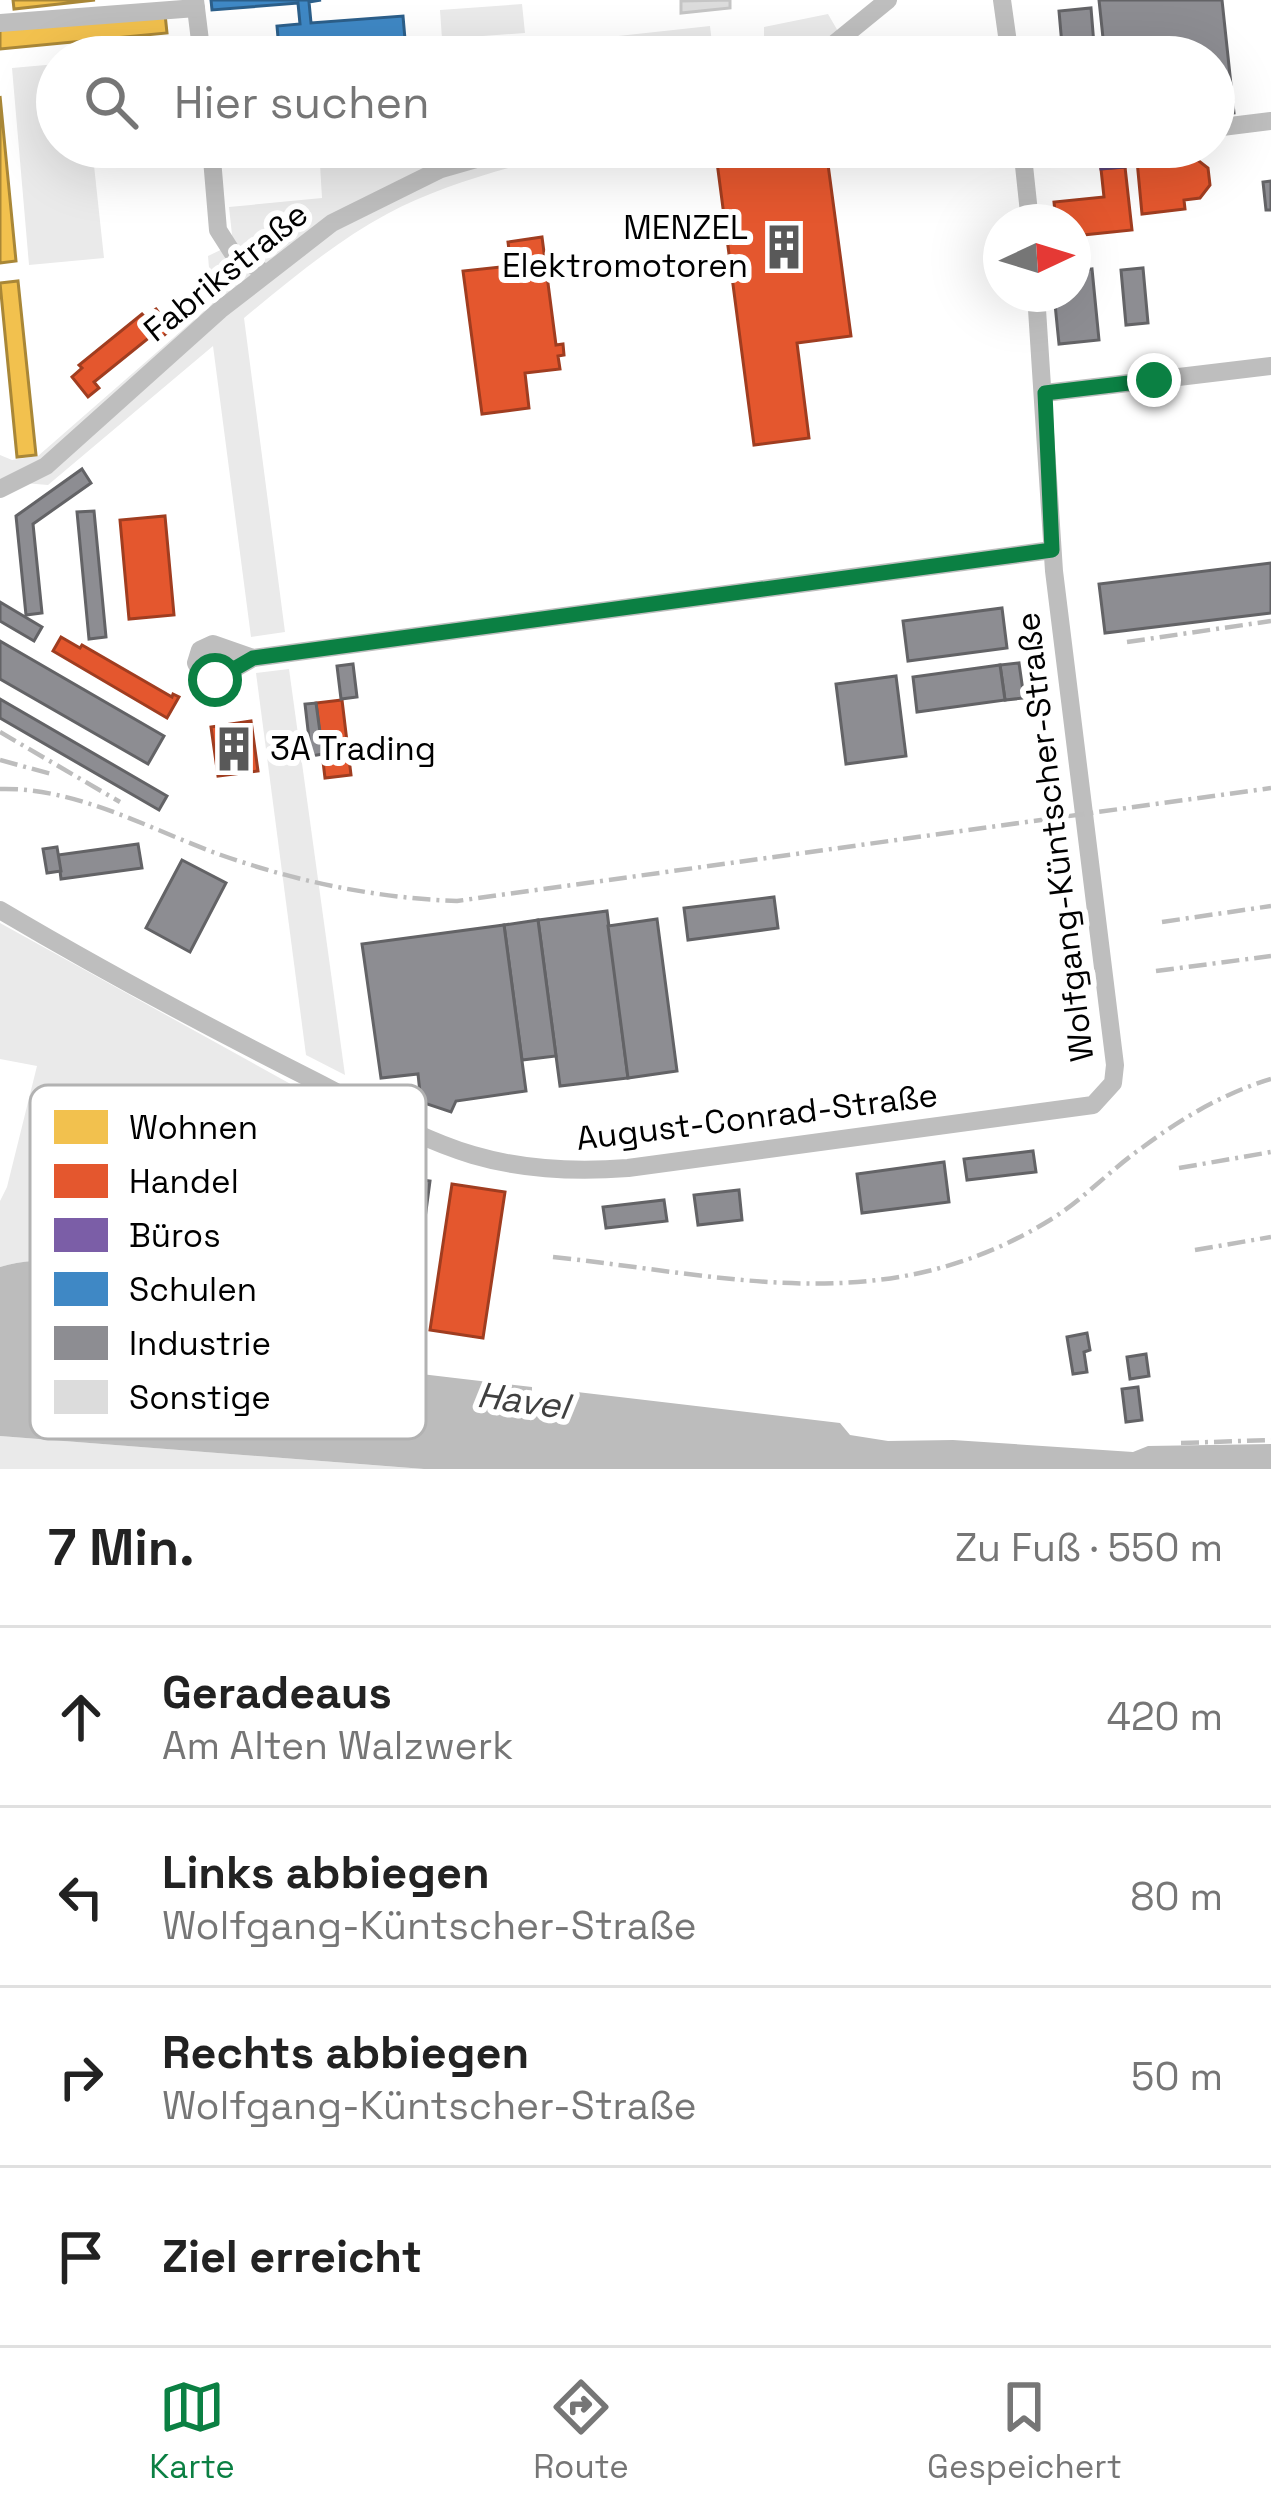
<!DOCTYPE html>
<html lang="de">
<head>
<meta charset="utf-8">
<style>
  :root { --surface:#fff; --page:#f2f2f2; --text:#222; --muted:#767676; --line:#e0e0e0; --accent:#0b8043 }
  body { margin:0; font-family:"Space Grotesk",sans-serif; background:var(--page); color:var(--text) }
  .compass { position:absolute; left:983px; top:204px; width:108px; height:108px; border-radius:50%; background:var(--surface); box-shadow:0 12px 48px #0002; rotate:86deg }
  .stop { position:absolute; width:36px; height:36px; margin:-27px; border:9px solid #0b8043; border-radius:50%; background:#fff }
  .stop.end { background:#0b8043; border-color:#fff; box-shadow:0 3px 12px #0008 }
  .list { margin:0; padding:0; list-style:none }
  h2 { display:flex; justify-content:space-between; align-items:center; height:156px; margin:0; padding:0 48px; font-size:51px }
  h2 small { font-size:39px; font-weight:400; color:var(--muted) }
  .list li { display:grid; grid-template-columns:78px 1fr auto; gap:36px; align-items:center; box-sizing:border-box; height:180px; padding:0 48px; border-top:3px solid var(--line) }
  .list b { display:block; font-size:45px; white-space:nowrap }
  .list p { margin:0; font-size:39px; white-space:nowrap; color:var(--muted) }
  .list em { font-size:39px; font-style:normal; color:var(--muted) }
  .icon { flex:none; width:66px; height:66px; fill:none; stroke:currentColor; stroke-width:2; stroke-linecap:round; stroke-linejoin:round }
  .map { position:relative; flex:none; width:1271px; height:1469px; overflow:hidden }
  .search { position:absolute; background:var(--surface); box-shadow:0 12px 48px #0002; left:36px; right:36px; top:36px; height:132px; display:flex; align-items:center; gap:30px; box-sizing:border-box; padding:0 42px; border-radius:66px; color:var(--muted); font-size:45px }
  .sheet { height:876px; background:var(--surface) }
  nav { display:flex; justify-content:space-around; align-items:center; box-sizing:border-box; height:168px; border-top:3px solid var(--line); background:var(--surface); font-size:33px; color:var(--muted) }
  nav a { display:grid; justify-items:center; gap:6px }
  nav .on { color:var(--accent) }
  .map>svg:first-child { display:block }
  .green { fill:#eaeaea }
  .water { fill:#bcbcbc }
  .homes { fill:#f2c14e; stroke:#a98737; stroke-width:3 }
  .shops { fill:#e4572e; stroke:#a03d20; stroke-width:3 }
  .offices { fill:#7b5ea7; stroke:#564275; stroke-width:3 }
  .schools { fill:#3f88c5; stroke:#2c5f8a; stroke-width:3 }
  .industry { fill:#8d8d92; stroke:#636366; stroke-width:3 }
  .building { fill:#dcdcdc; stroke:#c5c5c5; stroke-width:3 }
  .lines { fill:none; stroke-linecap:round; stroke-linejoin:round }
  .minor { stroke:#bebebe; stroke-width:18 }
  .rail { stroke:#bdbdbd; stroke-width:4.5; stroke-dasharray:18 6 3 6; stroke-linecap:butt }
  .route { stroke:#0b8043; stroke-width:15 }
  .labels { text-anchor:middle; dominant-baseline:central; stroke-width:12; stroke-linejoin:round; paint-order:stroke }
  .poi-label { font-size:33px; fill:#000; stroke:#fff; text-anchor:end }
  .street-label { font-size:33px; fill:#000; stroke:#fff }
  .water-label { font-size:36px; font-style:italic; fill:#404040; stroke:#fff }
  .key { fill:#fff; stroke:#b2b2b2; stroke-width:3 }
  .key-label { font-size:33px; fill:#000 }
</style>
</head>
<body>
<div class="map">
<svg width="1271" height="1469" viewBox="0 0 1271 1469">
  <rect width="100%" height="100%" fill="#fff"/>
  <g class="green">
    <path d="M522,4L525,33L442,39L440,10Z"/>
    <path d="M828,14L853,57H555L554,43L710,26L713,52L764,47V27Z"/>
    <path d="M529,46L530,57H438V55Z"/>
    <path d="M57,64V147H92L104,258L29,265L12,68Z"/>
    <path d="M405,147H590C522,164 449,181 387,214C335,242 289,281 244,318L285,632L251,637L213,346L48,485L0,481V455L12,460L38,456L212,304L208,256L233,244L229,207L322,198L320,164L405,156Z"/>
    <path d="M289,669L345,1075L306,1055L256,673Z"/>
    <path d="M0,923L343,1113L311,1361L229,1342L97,1333L61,1321L59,1314L71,1305L85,1267L67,1257C44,1261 22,1260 0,1267V1201L7,1187L37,1066L0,1059Z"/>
    <path d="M0,1436L423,1469H0Z"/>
  </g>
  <path class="water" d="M67,1257L85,1267L71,1305L60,1314L61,1320L119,1336L215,1343L229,1342L247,1332L251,1337L239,1345L248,1349L311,1361L532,1387V1401L574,1406L577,1392L840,1423L850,1435L888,1441L953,1440L1133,1452L1148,1446L1271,1444V1469H424L0,1436V1267C22,1260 44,1261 67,1257Z"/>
  <g class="homes">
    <path d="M13,0H95L14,9Z"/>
    <path d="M165,14L167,33L0,49V29Z"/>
    <path d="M0,96L16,261L0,263Z"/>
    <path d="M18,281L36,455L17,457L0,283Z"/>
  </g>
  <g class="shops">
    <path d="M715,147H816L817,158L827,157L851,336L797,343L809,438L754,445Z"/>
    <path d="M1179,147L1180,158L1186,151L1208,168L1210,185L1200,198L1184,200L1185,209L1142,214L1136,150Z"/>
    <path d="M1125,167L1132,230L1073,236V222H1056L1054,202L1104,197L1101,169Z"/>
    <path d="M542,237L556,345L563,344L564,355L558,356L560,369L525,373L529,408L482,414L463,271L511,266L508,242Z"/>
    <path d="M156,309L171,329L161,338L156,332L94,382L99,388L88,397L72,377L82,368L79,365L142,314L145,317Z"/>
    <path d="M165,516L174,615L129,619L120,520Z"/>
    <path d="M61,637L80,648L82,645L172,697L173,694L179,697L167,718L53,651Z"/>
    <path d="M342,700L351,775L325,778L316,703Z"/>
    <path d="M251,721L258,771L218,776L211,727Z"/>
    <path d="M452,1184L505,1192L483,1338L430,1330Z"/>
  </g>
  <path class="offices" d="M1100,155H1124L1125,167L1101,169Z"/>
  <path class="schools" d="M211,0H321L309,2L311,23L403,16L405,39L279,49L277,26L300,24L298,3L212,10Z"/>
  <g class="industry">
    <path d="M1099,0H1222L1234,113L1214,115V57H1105Z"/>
    <path d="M1091,8L1095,57H1063L1059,11Z"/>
    <path d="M905,147H966L967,158L907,165Z"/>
    <path d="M1271,181V210H1266L1263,182Z"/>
    <path d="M1143,268L1148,323L1126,325L1121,270Z"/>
    <path d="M1092,269L1099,340L1059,344L1054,294H1073V271Z"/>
    <path d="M82,469L91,483L33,524L42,613L26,615L16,516Z"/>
    <path d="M94,511L106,637L89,639L77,512Z"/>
    <path d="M1271,563V613L1105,633L1099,584Z"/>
    <path d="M0,602L42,627L34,641L0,621Z"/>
    <path d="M1002,608L1007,648L908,661L903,621Z"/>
    <path d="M0,641L164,736L148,764L0,679Z"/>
    <path d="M1019,663L1024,698L1005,700L1000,665Z"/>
    <path d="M353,664L357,697L341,699L337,666Z"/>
    <path d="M1000,665L1005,700L917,712L913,677Z"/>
    <path d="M896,676L906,756L846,764L836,684Z"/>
    <path d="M0,699L167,796L159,810L0,718Z"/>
    <path d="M316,703L323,754L311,756L305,704Z"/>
    <path d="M138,844L142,868L61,879L58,855Z"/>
    <path d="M57,847L61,871L47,873L43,849Z"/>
    <path d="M182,860L226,883L190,952L146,928Z"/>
    <path d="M774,897L778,928L688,940L684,908Z"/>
    <path d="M607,911L628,1078L560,1086L538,920Z"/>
    <path d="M657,919L677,1071L628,1078L608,926Z"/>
    <path d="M538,920L556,1056L522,1060L504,925Z"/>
    <path d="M504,925L526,1091L456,1101L451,1112L421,1102L418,1074L381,1078L362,944Z"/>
    <path d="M341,1141L366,1144L365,1154L386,1157L385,1165L408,1167L407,1178L430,1181L424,1226L398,1223V1217L375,1214L376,1205L355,1203L356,1194L335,1191Z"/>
    <path d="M1033,1151L1036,1172L967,1180L964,1159Z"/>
    <path d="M944,1162L949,1202L862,1213L857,1174Z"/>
    <path d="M739,1190L742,1220L698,1225L694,1195Z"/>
    <path d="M664,1200L667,1221L606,1228L603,1207Z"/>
    <path d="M1087,1333L1090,1350L1084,1352L1087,1372L1073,1374L1067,1337Z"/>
    <path d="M1146,1354L1149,1376L1130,1379L1127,1357Z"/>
    <path d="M1138,1387L1142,1420L1126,1422L1122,1389Z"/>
  </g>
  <path class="building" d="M730,0V8L681,13V1Z"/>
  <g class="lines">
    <g class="minor">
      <path d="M195,0L202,57"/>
      <path d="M1002,0L1010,57"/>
      <path d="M0,23L196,8"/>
      <path d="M818,57L888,0"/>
      <path d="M1214,128L1271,121"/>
      <path d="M211,147L218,230L232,252L265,273"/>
      <path d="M1022,147L1030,222"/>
      <path d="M1045,393L1271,366"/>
      <path d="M0,489L46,466L220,310L332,223L441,169L518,147"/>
      <path d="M213,644L253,658L215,680L204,678L196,663L200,650Z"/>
      <path d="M253,658L1052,550"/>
      <path d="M0,910C103,971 208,1027 315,1081C366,1107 418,1139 473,1155C524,1170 576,1172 628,1168L1093,1105L1113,1083L1115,1065L1054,571L1036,294"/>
    </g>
    <g class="rail">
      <path d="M1127,642L1271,621"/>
      <path d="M0,732L120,802"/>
      <path d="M0,760L55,775"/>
      <path d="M0,789C77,787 151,830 221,855C298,882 376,898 457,901L1271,788"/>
      <path d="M1162,922L1271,906"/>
      <path d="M1156,971L1271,956"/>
      <path d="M1179,1168L1271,1152"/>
      <path d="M1195,1250L1271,1237"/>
      <path d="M553,1257C732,1276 885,1321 1050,1220C1084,1199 1110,1170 1143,1147C1182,1118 1224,1093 1271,1079"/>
      <path d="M1181,1443L1271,1440"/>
    </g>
  </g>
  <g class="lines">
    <path class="route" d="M215,680L253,658L268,656L1052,550L1045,393L1154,380"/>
  </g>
  <defs>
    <g id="building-bare" transform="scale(3.6)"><path d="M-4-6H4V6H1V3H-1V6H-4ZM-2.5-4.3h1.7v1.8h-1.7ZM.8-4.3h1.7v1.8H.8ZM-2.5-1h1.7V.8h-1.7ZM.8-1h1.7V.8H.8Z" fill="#595959" stroke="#fff" stroke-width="2.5" paint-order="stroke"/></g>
  </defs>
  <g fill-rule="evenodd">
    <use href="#building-bare" x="784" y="247"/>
    <use href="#building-bare" x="234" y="749"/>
  </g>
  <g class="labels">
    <g class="poi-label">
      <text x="748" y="228">MENZEL<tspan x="748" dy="38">Elektromotoren</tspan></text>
      <text x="270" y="749" text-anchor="start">3A Trading</text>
    </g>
    <g class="street-label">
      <text transform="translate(226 272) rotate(-39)">Fabrikstraße</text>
      <text transform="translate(1055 837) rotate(-97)">Wolfgang-Küntscher-Straße</text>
      <text transform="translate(757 1117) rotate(-7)">August-Conrad-Straße</text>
    </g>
    <g class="water-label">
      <text transform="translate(523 1401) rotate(8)">Havel</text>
    </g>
  </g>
  <rect x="30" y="1085" width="396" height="354" rx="18" class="key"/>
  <rect x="54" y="1110" width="54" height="34" fill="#f2c14e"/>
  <rect x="54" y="1164" width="54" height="34" fill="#e4572e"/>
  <rect x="54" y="1218" width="54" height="34" fill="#7b5ea7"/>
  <rect x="54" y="1272" width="54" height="34" fill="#3f88c5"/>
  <rect x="54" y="1326" width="54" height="34" fill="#8d8d92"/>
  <rect x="54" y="1380" width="54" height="34" fill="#dcdcdc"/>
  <g class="key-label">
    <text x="129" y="1139">Wohnen</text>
    <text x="129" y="1193">Handel</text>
    <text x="129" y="1247">Büros</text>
    <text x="129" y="1301">Schulen</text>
    <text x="129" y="1355">Industrie</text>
    <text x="129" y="1409">Sonstige</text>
  </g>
</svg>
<svg class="compass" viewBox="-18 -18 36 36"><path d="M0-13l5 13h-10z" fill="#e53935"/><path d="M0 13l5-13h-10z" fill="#767676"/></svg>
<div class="stop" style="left:215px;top:680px"></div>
<div class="stop end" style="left:1154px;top:380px"></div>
<div class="search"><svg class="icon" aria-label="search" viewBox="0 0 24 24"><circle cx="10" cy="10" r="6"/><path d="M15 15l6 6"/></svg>Hier suchen</div>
</div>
<section class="sheet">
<h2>7 Min.<small>Zu Fuß · 550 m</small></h2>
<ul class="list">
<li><svg class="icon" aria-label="ahead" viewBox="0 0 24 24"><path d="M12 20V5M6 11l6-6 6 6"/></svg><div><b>Geradeaus</b><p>Am Alten Walzwerk</p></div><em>420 m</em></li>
<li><svg class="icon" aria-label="left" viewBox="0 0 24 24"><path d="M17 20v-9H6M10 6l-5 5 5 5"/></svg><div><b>Links abbiegen</b><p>Wolfgang-Küntscher-Straße</p></div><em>80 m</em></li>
<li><svg class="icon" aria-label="right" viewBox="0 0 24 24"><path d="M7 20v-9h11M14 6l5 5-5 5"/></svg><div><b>Rechts abbiegen</b><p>Wolfgang-Küntscher-Straße</p></div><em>50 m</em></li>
<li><svg class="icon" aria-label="arrive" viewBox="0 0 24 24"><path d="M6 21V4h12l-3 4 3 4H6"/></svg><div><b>Ziel erreicht</b></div></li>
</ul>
</section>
<nav>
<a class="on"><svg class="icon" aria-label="map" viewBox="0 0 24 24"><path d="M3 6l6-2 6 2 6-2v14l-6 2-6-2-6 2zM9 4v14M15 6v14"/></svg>Karte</a>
<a><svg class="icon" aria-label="directions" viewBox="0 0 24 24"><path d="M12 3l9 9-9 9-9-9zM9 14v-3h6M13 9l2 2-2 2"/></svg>Route</a>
<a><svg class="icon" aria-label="saved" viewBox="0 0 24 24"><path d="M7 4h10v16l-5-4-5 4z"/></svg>Gespeichert</a>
</nav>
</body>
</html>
